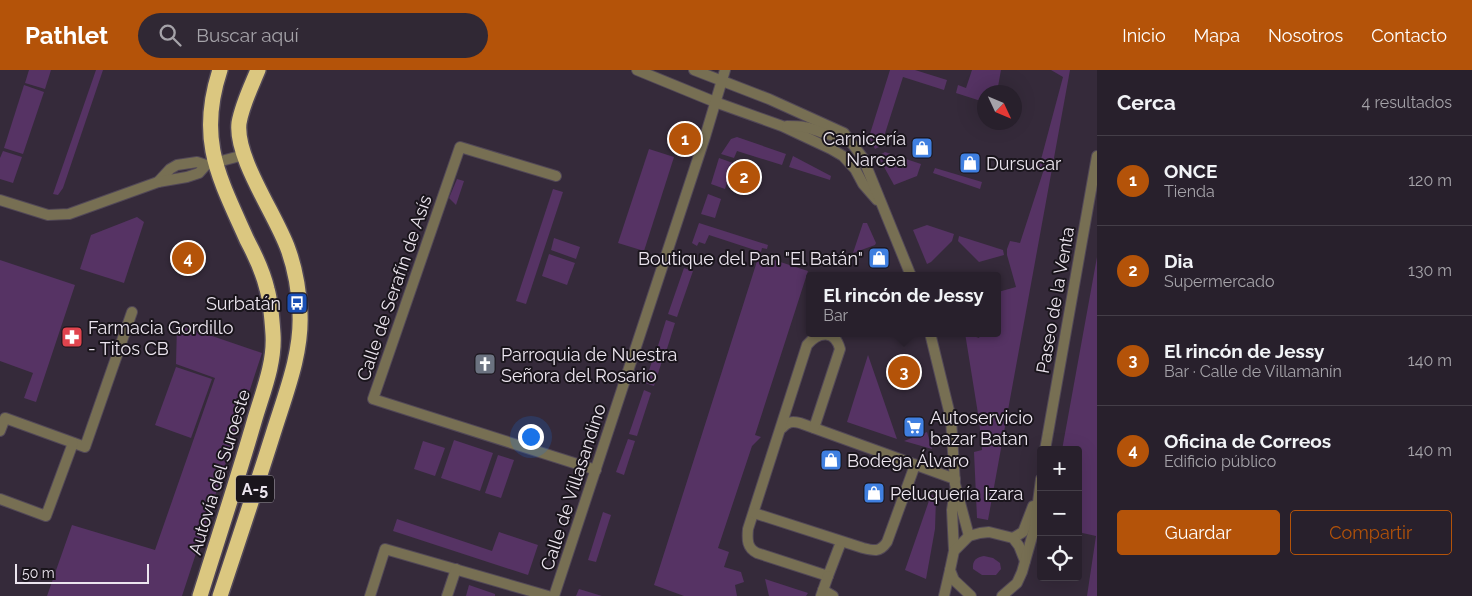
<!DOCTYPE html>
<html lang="es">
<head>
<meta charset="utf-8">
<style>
  :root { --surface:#28202c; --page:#302834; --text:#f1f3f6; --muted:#a5a3a9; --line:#443e48; --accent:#b45309 }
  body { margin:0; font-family:Raleway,sans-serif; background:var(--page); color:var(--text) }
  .controls { position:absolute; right:15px; bottom:15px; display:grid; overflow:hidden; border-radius:5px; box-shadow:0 5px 20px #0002 }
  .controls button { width:45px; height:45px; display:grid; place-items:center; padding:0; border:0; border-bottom:1px solid var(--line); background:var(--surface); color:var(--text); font:25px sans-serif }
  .compass { position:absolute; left:977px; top:15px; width:45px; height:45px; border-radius:50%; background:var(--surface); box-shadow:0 5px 20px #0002; rotate:134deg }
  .scale { position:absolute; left:15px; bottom:12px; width:134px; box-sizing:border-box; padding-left:5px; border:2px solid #ece5ef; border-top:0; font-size:14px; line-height:18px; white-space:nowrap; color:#ece5ef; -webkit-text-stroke:4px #1a151c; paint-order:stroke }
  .you { position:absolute; left:530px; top:366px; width:18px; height:18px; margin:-12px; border:4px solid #fff; border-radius:50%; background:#1a73e8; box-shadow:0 0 0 8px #1a73e833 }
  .badge { display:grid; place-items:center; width:32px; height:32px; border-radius:50%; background:var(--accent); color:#fff; font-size:16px; font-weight:700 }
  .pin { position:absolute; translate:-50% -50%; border:2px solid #fff; box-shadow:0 1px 5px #0006 }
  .popup { position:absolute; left:806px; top:202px; width:195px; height:65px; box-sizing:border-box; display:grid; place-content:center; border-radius:5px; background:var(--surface); filter:drop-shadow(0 1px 4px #0005); font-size:16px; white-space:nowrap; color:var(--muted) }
  .popup b { font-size:19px; color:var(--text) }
  .popup::after { content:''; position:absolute; left:50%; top:100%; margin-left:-10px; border:10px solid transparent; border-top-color:var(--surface) }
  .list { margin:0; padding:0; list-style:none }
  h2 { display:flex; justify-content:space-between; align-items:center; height:65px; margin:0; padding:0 20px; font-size:21px }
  h2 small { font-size:16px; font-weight:400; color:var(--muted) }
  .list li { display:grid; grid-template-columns:32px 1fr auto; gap:15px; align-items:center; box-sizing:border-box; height:90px; padding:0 20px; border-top:1px solid var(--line) }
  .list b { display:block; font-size:19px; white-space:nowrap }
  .list p { margin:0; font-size:16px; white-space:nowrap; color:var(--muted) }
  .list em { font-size:16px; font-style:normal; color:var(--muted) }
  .actions { display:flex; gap:10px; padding:15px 20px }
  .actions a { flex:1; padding:11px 0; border:1px solid var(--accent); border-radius:5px; text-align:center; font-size:18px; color:var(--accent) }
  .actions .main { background:var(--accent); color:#fff }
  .icon { flex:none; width:28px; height:28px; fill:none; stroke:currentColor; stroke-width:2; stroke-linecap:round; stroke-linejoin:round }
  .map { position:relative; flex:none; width:1097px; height:526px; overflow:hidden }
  header { display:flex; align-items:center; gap:30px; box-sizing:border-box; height:70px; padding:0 25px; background:var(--accent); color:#fff }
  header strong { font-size:24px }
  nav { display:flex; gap:28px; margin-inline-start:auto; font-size:18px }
  .search { width:350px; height:45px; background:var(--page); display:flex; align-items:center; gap:12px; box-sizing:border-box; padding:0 18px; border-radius:28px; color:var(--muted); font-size:19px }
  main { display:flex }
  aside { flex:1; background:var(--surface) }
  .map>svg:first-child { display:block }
  .green { fill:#563364 }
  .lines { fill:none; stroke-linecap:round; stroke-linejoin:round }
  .minor-casing { stroke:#524857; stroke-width:12 }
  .motorway-casing { stroke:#524857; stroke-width:18 }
  .minor { stroke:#776f53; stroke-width:10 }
  .motorway { stroke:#dbc780; stroke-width:15 }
  .labels { text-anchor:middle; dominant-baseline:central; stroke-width:4; stroke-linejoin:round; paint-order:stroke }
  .shield { fill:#1a151c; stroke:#ada7b0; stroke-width:1 }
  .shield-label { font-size:16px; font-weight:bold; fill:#ece5ef }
  .poi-label { font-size:18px; fill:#ece5ef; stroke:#1a151c; text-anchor:start }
  .street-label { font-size:18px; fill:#ece5ef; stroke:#1a151c }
</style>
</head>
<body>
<header>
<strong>Pathlet</strong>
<div class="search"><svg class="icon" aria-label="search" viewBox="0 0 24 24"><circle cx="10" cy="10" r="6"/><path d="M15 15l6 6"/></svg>Buscar aquí</div>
<nav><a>Inicio</a><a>Mapa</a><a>Nosotros</a><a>Contacto</a></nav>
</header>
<main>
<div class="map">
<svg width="1097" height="526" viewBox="0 0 1097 526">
  <rect width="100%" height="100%" fill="#352a3a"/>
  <g class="green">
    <path d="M29,0H51L45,19L25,13Z"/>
    <path d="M96,0H103L63,118L58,125L53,124Z"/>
    <path d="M890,0H915L947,10L944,20L903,7L881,76L875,79L869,67Z"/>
    <path d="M972,0H1001L997,22H984V32L956,23L958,15L966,18Z"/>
    <path d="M1051,0H1070L988,450L977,448L974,382L982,380L979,350L965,263L979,268L981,263H998V222L1016,217L1007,185V179L1010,171L1020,173L1044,99L1039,97L1063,7Z"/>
    <path d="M24,15L44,22L23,84L4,78Z"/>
    <path d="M737,67L786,84L782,95L737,81L734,88L721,84L731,69Z"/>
    <path d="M649,79L674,87L644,181L618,173Z"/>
    <path d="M3,81L22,87L13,113L0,109V88Z"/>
    <path d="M885,82L921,94L917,106L894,115L878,86Z"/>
    <path d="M793,86L831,106L830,110L789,97Z"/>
    <path d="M719,88L733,93L725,119L711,114Z"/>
    <path d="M935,98L982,112L980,119L933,103Z"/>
    <path d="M457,109L464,111L456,135L449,128Z"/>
    <path d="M553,119L563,122L526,234L516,231Z"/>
    <path d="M708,124L721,129L715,148L701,144Z"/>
    <path d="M137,147L144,152L124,213L80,199L91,165Z"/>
    <path d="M699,153L768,175L767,179L762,178L761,182L709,165L705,174L699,172L697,176L692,173Z"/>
    <path d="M863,153H867L876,173L875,175L853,183Z"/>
    <path d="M927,155L954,164L952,171L931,192L927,194L913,160Z"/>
    <path d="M959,166L1003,180L1004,185L979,192L958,171Z"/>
    <path d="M554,168L580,177L576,189L551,180Z"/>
    <path d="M549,184L575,193L567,215L542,206Z"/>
    <path d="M759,185L808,201L755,365L761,367L752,376L718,478L729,482L724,497L741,502L744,512L735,515L737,526H684L654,515Z"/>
    <path d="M1097,187V526H1087L1096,466L1078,462V380H1062Z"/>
    <path d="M0,190L75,215L36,332L24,328L33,303L0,291Z"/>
    <path d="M684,198L693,201L677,247L668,244Z"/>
    <path d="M666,250L675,253L666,282L657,279Z"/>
    <path d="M177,254L262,283L182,526H47L72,455L155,480L215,308L176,294Z"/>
    <path d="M654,285L663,288L654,316L645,313Z"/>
    <path d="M868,285L897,369L847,352Z"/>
    <path d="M176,297L212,309L191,368L155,355Z"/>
    <path d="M644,320L651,323L637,366L629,364Z"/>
    <path d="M927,362L932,379L904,371Z"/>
    <path d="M628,369L635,371L624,405L616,402Z"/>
    <path d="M454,370L493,383L480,421L441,408Z"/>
    <path d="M423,371L445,378L435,406L414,399Z"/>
    <path d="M498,385L514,390L501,428L485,423Z"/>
    <path d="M931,425L936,427L935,459L926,509L905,500Z"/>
    <path d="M603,442L611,445L596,492L588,490Z"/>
    <path d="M397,449L492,481L499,462L538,475L528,505L393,461Z"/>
    <path d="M984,486L993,488L1000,493L1001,499L996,505H982L973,499C972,490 977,487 984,486Z"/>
    <path d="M765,509L808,523L806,526H769Z"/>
    <path d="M469,515L495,524V526H466Z"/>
    <path d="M579,519L602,526H576Z"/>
  </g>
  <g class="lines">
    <g class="minor-casing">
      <g id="minor">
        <path d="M637,0L715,32L782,56L831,79L843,86L855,99L863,114L877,130"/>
        <path d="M694,0L769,29L844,63L863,88L911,206"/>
        <path d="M787,56C793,56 798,56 804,57C818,59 828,69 843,64"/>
        <path d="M556,106L460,77L373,329L596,400"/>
        <path d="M158,112L170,99L177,95L197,92L206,95L244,85"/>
        <path d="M0,130L48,145L69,144L158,112L187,107L199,103L206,95"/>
        <path d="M930,263L951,349L955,414L969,466"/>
        <path d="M782,358C788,352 791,351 800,353L955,409"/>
        <path d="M814,358L840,279C835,260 819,261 807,275L748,459C747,470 747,478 757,483L828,506L841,472"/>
        <path d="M0,361L5,348L85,377L132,242"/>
        <path d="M1045,380L1097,86"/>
        <path d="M0,429L46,446L73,373"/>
        <path d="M754,443L863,478C875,481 880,482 887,472L915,395"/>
        <path d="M1013,468L1023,462L1033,436"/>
        <path d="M954,481L952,440L955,420"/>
        <path d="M823,520L833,526"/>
        <path d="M370,526L385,479L548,526"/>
        <path d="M447,526L456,499"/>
        <path d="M554,526L705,67L725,0"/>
        <path d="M821,526L828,506"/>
        <path d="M944,526L950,500"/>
        <path d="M971,526L954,510L950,500L954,481L969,466L980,463L989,462L1013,468L1019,476L1025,491"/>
        <path d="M1002,526L1017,513L1022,502L1035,456L1041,409"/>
      </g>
    </g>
    <g class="motorway-casing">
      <g id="motorway">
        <path d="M200,526C218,468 237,411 254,352C262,324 275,294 273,264C272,249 271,233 267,219C263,202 255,185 247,170C219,107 197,70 220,0"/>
        <path d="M220,526C238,472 256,418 273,364C285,325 302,284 300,243C299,222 295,198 288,179C276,145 235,88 239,53C242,35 251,17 258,0"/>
      </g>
    </g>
    <use href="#minor" class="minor"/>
    <use href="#motorway" class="motorway"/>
  </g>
  <defs>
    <g id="shop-square" transform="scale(1.125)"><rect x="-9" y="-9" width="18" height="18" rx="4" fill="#3f7fe0" stroke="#1a151c"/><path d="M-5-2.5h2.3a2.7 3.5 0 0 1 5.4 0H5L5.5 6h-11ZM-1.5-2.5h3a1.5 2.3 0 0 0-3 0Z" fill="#fff"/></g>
    <g id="bus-square" transform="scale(1.125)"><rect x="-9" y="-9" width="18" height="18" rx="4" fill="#1a4fb4" stroke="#1a151c"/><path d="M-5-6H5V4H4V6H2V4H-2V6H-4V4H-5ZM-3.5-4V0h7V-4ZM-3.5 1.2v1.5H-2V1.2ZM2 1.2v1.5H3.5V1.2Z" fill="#fff"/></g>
    <g id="pharmacy-square" transform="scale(1.125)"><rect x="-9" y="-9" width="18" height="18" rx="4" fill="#e0444e" stroke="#1a151c"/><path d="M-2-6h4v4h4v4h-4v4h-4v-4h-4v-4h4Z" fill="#fff"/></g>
    <g id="church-square" transform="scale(1.125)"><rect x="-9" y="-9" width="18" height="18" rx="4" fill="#6b7280" stroke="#1a151c"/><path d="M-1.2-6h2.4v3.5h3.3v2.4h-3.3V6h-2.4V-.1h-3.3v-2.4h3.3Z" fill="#fff"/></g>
    <g id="supermarket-square" transform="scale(1.125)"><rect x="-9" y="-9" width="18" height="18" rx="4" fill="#3f7fe0" stroke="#1a151c"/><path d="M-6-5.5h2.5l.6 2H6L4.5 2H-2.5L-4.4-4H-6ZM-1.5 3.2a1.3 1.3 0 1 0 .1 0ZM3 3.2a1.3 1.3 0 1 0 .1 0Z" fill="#fff"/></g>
  </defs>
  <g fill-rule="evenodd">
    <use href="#shop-square" x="922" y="78"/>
    <use href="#shop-square" x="970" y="93"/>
    <use href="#shop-square" x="879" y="188"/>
    <use href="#bus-square" x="297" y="233"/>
    <use href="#pharmacy-square" x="72" y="267"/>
    <use href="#church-square" x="485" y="294"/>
    <use href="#supermarket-square" x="914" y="357"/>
    <use href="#shop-square" x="831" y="390"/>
    <use href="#shop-square" x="874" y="423"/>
  </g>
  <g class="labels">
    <rect class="shield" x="236" y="405.5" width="38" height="27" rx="4"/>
    <g class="shield-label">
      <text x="255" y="419">A-5</text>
    </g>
    <g class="poi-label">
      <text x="906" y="68" text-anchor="end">Carnicería<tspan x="906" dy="21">Narcea</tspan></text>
      <text x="986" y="93">Dursucar</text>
      <text x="863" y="188" text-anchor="end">Boutique del Pan "El Batán"</text>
      <text x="281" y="233" text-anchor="end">Surbatán</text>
      <text x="88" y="257">Farmacia Gordillo<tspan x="88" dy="21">- Titos CB</tspan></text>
      <text x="501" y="284">Parroquia de Nuestra<tspan x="501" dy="21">Señora del Rosario</tspan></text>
      <text x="930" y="347">Autoservicio<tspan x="930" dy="21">bazar Batan</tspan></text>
      <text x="847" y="390">Bodega Álvaro</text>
      <text x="890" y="423">Peluquería Izara</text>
    </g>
    <g class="street-label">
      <text transform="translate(394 218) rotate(-71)">Calle de Serafín de Asís</text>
      <text transform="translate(1055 230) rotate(-80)">Paseo de la Venta</text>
      <text transform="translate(219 402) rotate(-73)">Autovía del Suroeste</text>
      <text transform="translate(573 417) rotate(-72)">Calle de Villasandino</text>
    </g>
  </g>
</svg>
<div class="controls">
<button>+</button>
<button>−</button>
<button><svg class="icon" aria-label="locate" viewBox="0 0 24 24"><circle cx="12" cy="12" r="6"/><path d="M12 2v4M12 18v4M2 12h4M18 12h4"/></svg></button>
</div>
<svg class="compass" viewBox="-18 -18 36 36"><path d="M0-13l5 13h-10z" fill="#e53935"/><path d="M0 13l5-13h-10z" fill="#a5a3a9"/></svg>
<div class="scale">50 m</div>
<div class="you"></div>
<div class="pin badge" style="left:685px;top:69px">1</div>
<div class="pin badge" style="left:744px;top:107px">2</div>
<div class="pin badge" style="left:904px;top:302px">3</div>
<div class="popup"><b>El rincón de Jessy</b>Bar</div>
<div class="pin badge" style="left:188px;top:188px">4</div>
</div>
<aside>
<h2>Cerca<small>4 resultados</small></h2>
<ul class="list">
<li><span class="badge">1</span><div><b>ONCE</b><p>Tienda</p></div><em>120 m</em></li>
<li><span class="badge">2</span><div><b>Dia</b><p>Supermercado</p></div><em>130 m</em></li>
<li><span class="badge">3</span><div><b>El rincón de Jessy</b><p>Bar · Calle de Villamanín</p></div><em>140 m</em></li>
<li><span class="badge">4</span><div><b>Oficina de Correos</b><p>Edificio público</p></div><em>140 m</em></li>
</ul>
<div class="actions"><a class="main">Guardar</a><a>Compartir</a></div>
</aside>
</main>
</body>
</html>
